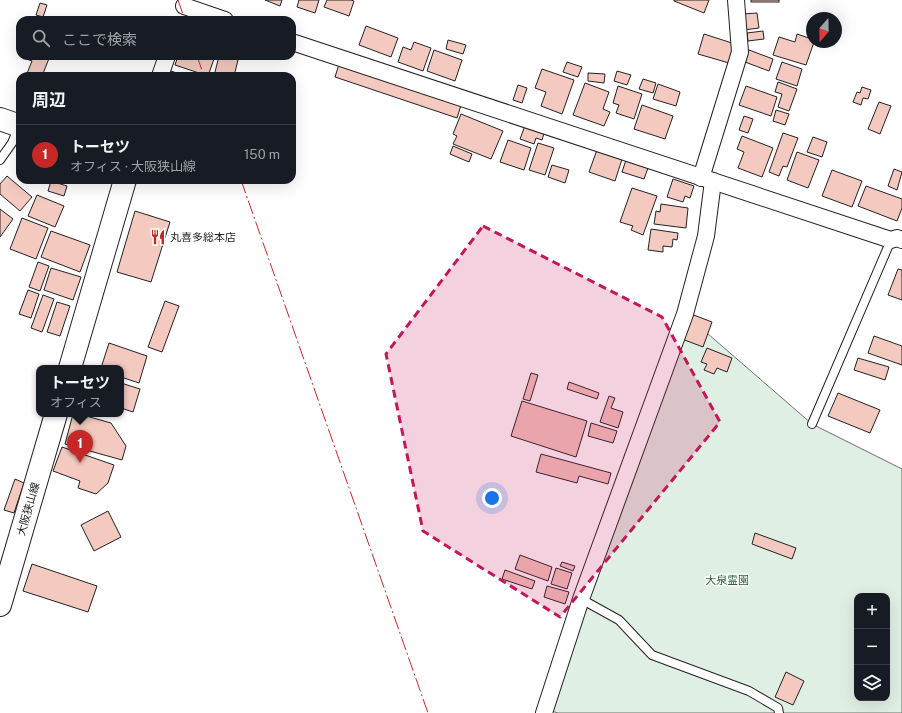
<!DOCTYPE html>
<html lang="ja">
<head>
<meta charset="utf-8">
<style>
  :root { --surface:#171b24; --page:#242831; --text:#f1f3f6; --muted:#9ea1a6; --line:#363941; --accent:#c62828 }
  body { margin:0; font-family:"Public Sans","Noto Sans JP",sans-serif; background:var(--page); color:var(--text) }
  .controls { position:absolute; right:12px; bottom:12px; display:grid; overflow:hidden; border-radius:8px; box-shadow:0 4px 16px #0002 }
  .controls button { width:36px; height:36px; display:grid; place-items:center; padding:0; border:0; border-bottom:1px solid var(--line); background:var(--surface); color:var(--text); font:20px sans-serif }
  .compass { position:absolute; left:806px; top:12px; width:36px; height:36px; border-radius:50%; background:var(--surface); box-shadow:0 4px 16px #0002; rotate:200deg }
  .you { position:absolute; left:492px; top:498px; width:14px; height:14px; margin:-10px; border:3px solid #fff; border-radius:50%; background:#1a73e8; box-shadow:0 0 0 6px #1a73e833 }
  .badge { display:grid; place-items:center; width:26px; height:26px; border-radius:50%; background:var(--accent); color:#fff; font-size:13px; font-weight:700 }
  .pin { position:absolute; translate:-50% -33px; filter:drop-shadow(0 1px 2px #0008) }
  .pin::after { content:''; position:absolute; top:21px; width:14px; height:12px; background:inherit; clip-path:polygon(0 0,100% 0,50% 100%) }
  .popup { position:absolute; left:36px; top:365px; width:88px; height:52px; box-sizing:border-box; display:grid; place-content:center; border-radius:8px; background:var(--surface); filter:drop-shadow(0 1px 3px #0005); font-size:13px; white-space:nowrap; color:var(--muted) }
  .popup b { font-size:15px; color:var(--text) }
  .popup::after { content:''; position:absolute; left:50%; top:100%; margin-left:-8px; border:8px solid transparent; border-top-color:var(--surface) }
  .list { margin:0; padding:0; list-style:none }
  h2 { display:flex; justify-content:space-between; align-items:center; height:52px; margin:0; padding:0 16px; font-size:17px }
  h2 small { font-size:13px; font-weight:400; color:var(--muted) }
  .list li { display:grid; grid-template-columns:26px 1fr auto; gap:12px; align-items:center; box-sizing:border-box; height:60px; padding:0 16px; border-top:1px solid var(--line) }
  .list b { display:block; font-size:15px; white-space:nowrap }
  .list p { margin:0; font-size:13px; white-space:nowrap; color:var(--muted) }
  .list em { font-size:13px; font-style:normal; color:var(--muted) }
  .icon { flex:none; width:22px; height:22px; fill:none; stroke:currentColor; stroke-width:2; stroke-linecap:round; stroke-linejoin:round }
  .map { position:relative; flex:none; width:902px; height:713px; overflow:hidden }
  .search { position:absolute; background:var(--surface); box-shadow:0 4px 16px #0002; left:16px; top:16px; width:280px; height:44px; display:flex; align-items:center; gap:10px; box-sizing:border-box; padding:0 14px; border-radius:12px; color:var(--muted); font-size:15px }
  .panel { position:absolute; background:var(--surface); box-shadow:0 4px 16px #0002; left:16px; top:72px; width:280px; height:112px; border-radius:12px }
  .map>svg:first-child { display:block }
  .green { fill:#e0efe3; stroke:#6f6f6f; fill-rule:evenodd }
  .building { fill:#f3c9c0; stroke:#222 }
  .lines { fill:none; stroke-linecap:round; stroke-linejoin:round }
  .lane-casing { stroke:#222; stroke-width:10 }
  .street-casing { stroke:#222; stroke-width:18 }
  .primary-casing { stroke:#222; stroke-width:24 }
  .lane { stroke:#fff; stroke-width:8 }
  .street { stroke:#fff; stroke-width:16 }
  .primary { stroke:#fff; stroke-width:22 }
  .power { stroke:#c62828; stroke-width:1; stroke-dasharray:14 3 2 3; stroke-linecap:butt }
  .marked { fill:#c2185b; fill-opacity:0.2; stroke:#c2185b; stroke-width:3; stroke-dasharray:8 5; stroke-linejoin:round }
  .labels { text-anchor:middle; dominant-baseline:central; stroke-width:3; stroke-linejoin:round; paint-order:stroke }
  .poi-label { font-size:11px; fill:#222; stroke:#fff; text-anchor:start }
  .street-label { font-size:11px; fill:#222; stroke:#fff }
  .park-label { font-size:11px; fill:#2f5e38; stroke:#fff }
</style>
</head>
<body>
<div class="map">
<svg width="902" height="713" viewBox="0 0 902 713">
  <rect width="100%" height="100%" fill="#fff"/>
  <path class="green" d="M685,314L812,424L902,469V713H558L545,709ZM857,596H887V698H857Z"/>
  <g class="building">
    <path d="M265,0H282L280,6Z"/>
    <path d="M299,0H319L315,13L297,7Z"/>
    <path d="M327,0H351L354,1L349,16L324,7Z"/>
    <path d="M674,0H709L704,13L674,1Z"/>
    <rect x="751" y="0" width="28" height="2"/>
    <path d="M40,3L47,5L43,17L36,15Z"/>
    <path d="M757,13L759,28L744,30L743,14Z"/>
    <path d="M366,26L398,38L391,57L359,45Z"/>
    <path d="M763,31L764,39L748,41L747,33Z"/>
    <path d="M704,34L735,44L729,63L698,54Z"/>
    <path d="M797,34L812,39V42H814L806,65L773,55L779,37L795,42Z"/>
    <path d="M448,40L466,45L463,54L446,49Z"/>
    <path d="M414,42L431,48L423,71L398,62L403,47L411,50Z"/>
    <path d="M434,50L462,60L455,81L427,71Z"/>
    <path d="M749,50L773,59L769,71L745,62Z"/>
    <path d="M22,56H50L42,76H26L32,61L21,57Z"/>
    <path d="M178,56H215L208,76L175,65Z"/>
    <path d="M219,56H224L238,60L234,76H214Z"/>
    <path d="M340,61L462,102L457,118L335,77Z"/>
    <path d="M567,62L582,67L578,77L563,72Z"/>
    <path d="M782,62L802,69L797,86L776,79Z"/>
    <path d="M542,69L574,80L562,114L541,106L546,92L535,88Z"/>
    <path d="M171,71L185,76H170Z"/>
    <path d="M617,71L631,75L627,85L614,81Z"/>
    <path d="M588,73L605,74L604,83L588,81Z"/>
    <path d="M643,79L656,83L653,93L639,89Z"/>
    <path d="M778,82L797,89L789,111L778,107L782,94L775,92Z"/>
    <path d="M585,83L609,92L603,109L610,112L604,126L573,115Z"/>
    <path d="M658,84L680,92L676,106L653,99Z"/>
    <path d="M518,85L527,88L522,103L513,100Z"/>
    <path d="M618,86L642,94L634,119L616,113L619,105L613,103Z"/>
    <path d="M746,86L777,97L771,116L739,105Z"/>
    <path d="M862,87L871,90L868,99L863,98L861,105L853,102L857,92L860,93Z"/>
    <path d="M879,102L891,106L880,134L868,129Z"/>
    <path d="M642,105L673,116L665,139L634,129Z"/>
    <path d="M776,110L789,114L785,125L773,121Z"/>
    <path d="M461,114L503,131L491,159L453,144L457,136L453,134Z"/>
    <path d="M744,116L753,119L748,133L739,130Z"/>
    <path d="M526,123L545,130L542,140L536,138L534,144L520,139Z"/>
    <path d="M783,133L798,138L787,167L783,166L779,176L769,172Z"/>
    <path d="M742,136L773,148L762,177L738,168L744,152L737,149Z"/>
    <path d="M813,137L827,142L822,157L807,152Z"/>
    <path d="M508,140L531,148L524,170L500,162Z"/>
    <path d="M538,143L554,148L545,175L529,170Z"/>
    <path d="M453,146L472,154L469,162L450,154Z"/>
    <path d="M598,147L623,156L615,181L589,172Z"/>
    <path d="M797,152L819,160L808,188L787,180Z"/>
    <path d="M626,160L648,168L644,179L622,172Z"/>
    <path d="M552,165L569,170L565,183L548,177Z"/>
    <path d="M894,169L902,172L897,190L888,186Z"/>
    <path d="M832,170L862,181L852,207L822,196Z"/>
    <path d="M7,176L32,197L20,211L0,194V184Z"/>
    <path d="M673,179L694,186L690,198L685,196L683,202L667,197Z"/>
    <path d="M51,181L67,186L64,196L48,191Z"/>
    <path d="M866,186L902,199V208L897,221L858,206Z"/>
    <path d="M632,188L657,196L643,235L631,230L633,226L620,222Z"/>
    <path d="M37,195L64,206L55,227L28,216Z"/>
    <path d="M661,204L688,208L686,228L654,224L656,211L660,212Z"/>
    <path d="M0,209L13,219L0,237Z"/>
    <path d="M135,211L170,222L151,282L117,272Z"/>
    <path d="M22,218L48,228L36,259L10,249Z"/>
    <path d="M651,229L678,233L677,240L673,239L672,247L663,246V252L648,250Z"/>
    <path d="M51,231L90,245L80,272L41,257Z"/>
    <path d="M38,262L49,266L40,291L29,287Z"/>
    <path d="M51,268L81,277L73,300L44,290Z"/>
    <path d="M898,269L902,270V300L888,295Z"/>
    <path d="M28,290L39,294L31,318L19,314Z"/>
    <path d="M43,295L54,299L42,332L31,328Z"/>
    <path d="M165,301L179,306L162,352L148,347Z"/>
    <path d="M57,302L70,306L60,336L47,332Z"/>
    <path d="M691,314L712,322L703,347L682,339Z"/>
    <path d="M874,336L902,346V365L868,353Z"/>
    <path d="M109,343L147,356L139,383L121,377V368H101Z"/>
    <path d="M707,348L732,358L727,372L717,368L714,374L704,370L707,364L701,362Z"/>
    <path d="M858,358L889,367L885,380L854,370Z"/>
    <path d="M531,373L538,375L530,401L523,399Z"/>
    <path d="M569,382L599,393L597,399L567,389Z"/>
    <path d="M121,383L140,389L133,412L121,408L122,402Z"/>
    <path d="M838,393L880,410L870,433L828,416Z"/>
    <path d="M609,396L615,398L611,408L623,412L618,428L600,422Z"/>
    <path d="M522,401L587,421L576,457L511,436Z"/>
    <path d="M73,414H79L111,423L126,446L122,460L65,444Z"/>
    <path d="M591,423L617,431L613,443L588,436Z"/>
    <path d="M62,447L114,465L108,483L96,494L78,488L80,481L53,471Z"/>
    <path d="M541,454L611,473L608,484L579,476L577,483L536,472Z"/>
    <path d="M15,479L24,483L14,513L4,510Z"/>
    <path d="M108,511L121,537L94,551L81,525Z"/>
    <path d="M755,533L796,548L792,559L752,544Z"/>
    <path d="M520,555L552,567L548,581L515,569Z"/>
    <path d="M562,562L575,566L573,571L560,566Z"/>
    <path d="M32,564L97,586L88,612L23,591Z"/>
    <path d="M556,568L572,573L567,589L551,584Z"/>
    <path d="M505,570L535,581L532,589L502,579Z"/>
    <path d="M547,586L569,592L565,604L544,597Z"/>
    <path d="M786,672L804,681L793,705L775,697Z"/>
  </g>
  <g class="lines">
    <g class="lane-casing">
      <g id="lane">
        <path d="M0,160L12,143L19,126"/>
        <path d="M812,424L891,240"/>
        <path d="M581,599L619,620L652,655L749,691L778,708L779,713"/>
      </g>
    </g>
    <g class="street-casing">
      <g id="street">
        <path d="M184,6L225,20"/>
        <path d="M292,42L891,240L897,238L902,240"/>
        <path d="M160,76L167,56"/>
        <path d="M701,178L740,52L736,0"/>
        <path d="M544,713L581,599L685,314L706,236L713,181"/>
      </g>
    </g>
    <g class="primary-casing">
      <g id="primary">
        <path d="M0,119L20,126"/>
        <path d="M70,368L125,180"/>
        <path d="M0,605L56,414"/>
      </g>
    </g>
    <use href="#lane" class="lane"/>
    <use href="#street" class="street"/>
    <use href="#primary" class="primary"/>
    <g class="power">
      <path d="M178,0L185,20"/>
      <path d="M197,56L204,76"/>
      <path d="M241,180L428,713"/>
    </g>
  </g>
  <path class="marked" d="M483,226L662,317L720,422L560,617L423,531L386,354Z"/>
  <defs>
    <g id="restaurant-bare" transform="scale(1.2)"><path d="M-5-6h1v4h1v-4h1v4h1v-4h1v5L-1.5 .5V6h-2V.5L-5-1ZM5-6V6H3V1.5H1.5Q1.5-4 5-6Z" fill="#c62828" stroke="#fff" stroke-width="2.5" paint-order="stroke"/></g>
  </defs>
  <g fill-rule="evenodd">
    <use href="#restaurant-bare" x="158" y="237"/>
  </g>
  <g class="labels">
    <g class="poi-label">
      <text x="170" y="237">丸喜多総本店</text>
    </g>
    <g class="street-label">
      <text transform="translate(28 509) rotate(-74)">大阪狭山線</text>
    </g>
    <g class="park-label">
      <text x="727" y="580">大泉霊園</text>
    </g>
  </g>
</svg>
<div class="controls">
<button>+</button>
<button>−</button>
<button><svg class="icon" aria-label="layers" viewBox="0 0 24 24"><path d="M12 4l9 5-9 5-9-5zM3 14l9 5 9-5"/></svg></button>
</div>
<svg class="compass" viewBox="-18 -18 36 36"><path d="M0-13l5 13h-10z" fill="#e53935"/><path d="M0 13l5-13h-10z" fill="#9ea1a6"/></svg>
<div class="you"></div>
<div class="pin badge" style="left:80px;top:463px">1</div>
<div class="popup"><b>トーセツ</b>オフィス</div>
<div class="search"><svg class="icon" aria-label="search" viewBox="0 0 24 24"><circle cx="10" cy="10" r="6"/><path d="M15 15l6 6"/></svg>ここで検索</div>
<section class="panel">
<h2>周辺<small></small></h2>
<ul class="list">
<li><span class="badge">1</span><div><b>トーセツ</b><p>オフィス · 大阪狭山線</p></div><em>150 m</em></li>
</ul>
</section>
</div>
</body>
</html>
